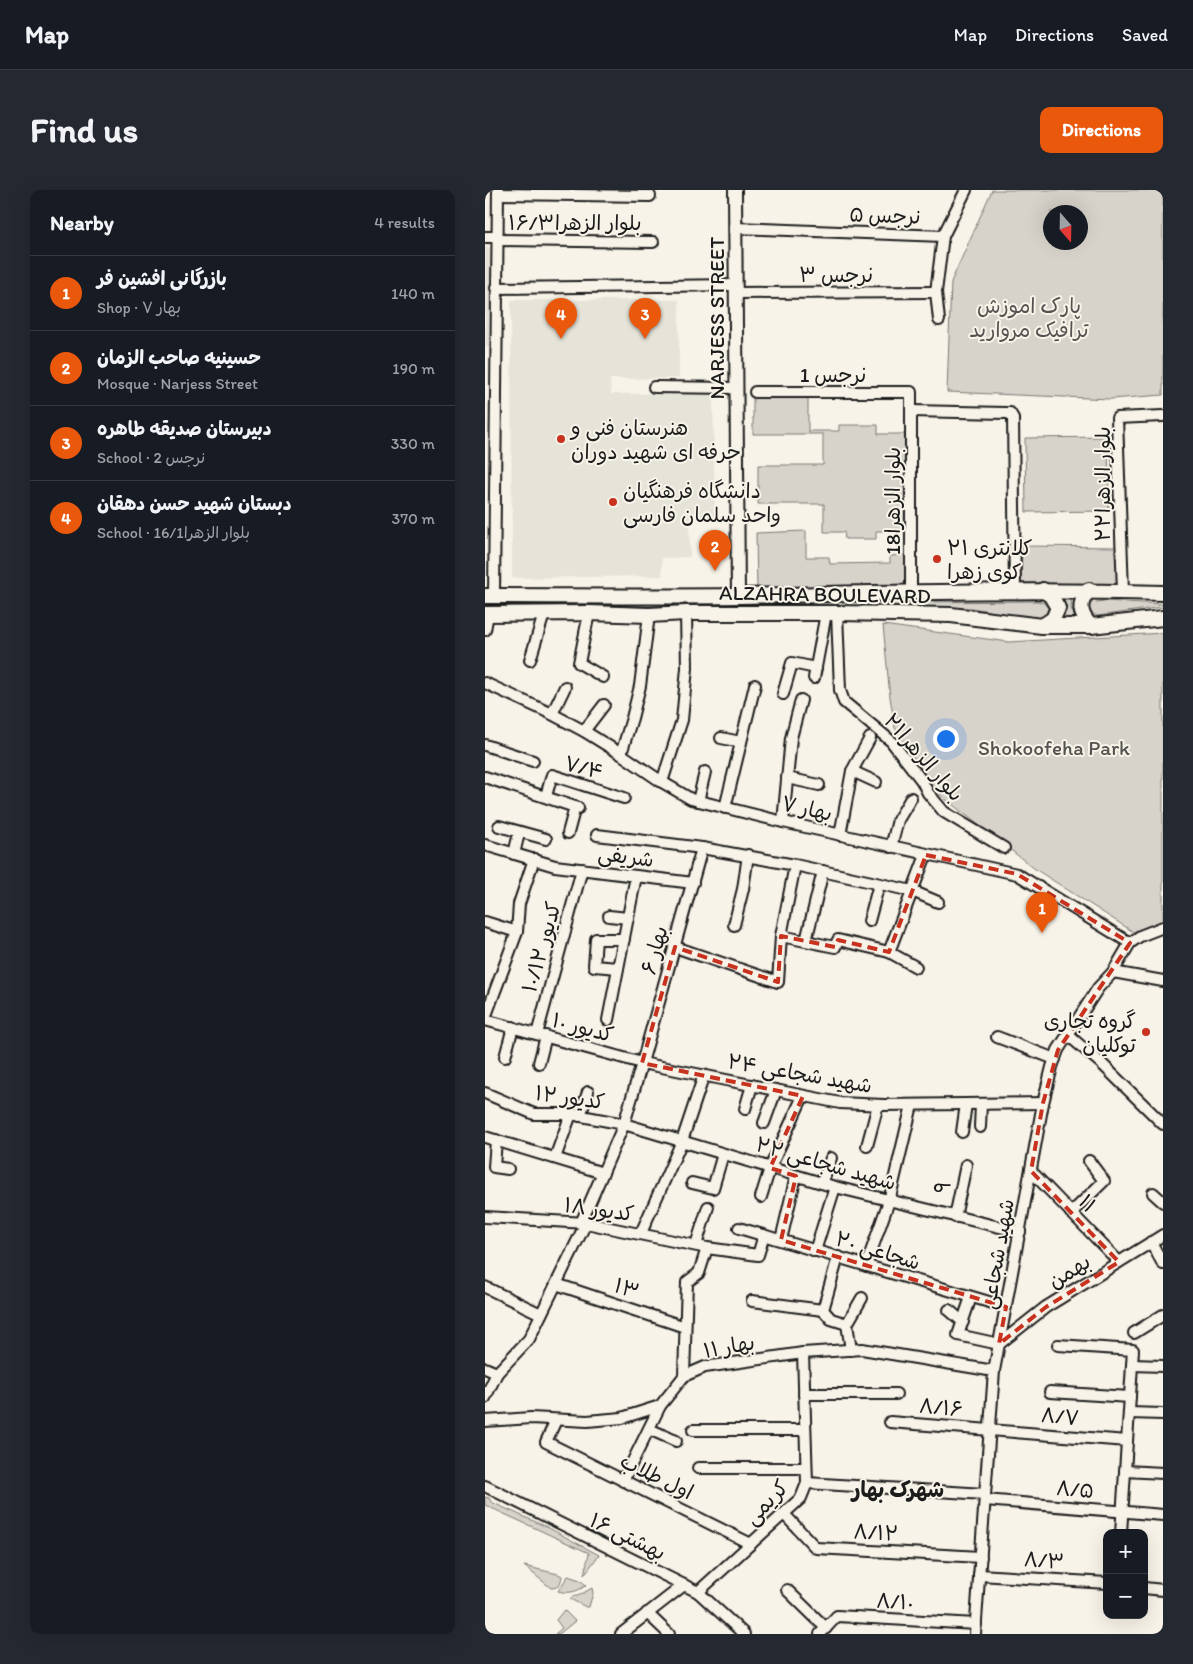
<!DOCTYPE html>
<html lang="en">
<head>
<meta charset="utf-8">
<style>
  :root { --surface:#171b24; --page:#242831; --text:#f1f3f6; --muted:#9ea1a6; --line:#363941; --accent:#ea580c }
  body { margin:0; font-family:Itim,"Playpen Sans Arabic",sans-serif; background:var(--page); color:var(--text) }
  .controls { position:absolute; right:15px; bottom:15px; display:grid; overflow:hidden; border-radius:10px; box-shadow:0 5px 20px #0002 }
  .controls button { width:45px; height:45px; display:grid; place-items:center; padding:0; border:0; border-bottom:1px solid var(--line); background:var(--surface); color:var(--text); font:25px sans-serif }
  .compass { position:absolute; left:558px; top:15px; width:45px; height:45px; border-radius:50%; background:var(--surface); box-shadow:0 5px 20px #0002; rotate:160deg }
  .you { position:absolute; left:460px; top:548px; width:18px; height:18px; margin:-12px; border:4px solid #fff; border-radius:50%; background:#1a73e8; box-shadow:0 0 0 8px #1a73e833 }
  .badge { display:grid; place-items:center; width:32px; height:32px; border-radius:50%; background:var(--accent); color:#fff; font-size:16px; font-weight:700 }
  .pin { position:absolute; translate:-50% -41px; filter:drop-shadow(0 1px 2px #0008) }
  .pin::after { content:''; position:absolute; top:26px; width:18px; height:15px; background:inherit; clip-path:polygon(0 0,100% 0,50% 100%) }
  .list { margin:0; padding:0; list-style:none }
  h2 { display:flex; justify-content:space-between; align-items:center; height:65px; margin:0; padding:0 20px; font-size:21px }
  h2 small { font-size:16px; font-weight:400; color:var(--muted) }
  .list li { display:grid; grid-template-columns:32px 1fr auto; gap:15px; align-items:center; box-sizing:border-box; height:75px; padding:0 20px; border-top:1px solid var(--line) }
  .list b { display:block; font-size:19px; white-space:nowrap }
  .list p { margin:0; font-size:16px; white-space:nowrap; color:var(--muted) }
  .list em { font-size:16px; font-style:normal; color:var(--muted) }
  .map { position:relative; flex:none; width:678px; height:1444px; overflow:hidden; border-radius:10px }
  header { display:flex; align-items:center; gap:30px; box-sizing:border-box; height:70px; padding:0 25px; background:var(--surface); border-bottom:1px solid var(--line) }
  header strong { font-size:24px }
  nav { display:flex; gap:28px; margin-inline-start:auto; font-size:18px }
  .intro { display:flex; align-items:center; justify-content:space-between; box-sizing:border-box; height:120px; padding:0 30px }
  h1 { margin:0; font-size:35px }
  .button { padding:12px 22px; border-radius:10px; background:var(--accent); color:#fff; font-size:18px; font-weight:700 }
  main { display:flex; gap:30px; padding:0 30px }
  aside { flex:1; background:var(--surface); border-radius:10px; box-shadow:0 5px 20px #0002 }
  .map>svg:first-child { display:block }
  .built { fill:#e6e3d9 }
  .green { fill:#d7d3cb; stroke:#7a7874; fill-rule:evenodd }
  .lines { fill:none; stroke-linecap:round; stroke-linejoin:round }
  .minor-casing { stroke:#1c1c1c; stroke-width:14 }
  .tertiary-casing { stroke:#1c1c1c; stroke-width:16 }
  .secondary-casing { stroke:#1c1c1c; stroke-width:18 }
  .minor { stroke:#f7f3e8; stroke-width:10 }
  .tertiary { stroke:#f7f3e8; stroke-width:12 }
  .secondary { stroke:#f7f3e8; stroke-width:14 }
  .marked { fill:none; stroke:#c8321e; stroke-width:4; stroke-dasharray:10 6; stroke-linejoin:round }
  .poi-dot { fill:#c8321e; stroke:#f7f3e8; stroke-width:2 }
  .labels { text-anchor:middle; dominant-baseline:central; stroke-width:4; stroke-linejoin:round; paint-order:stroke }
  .street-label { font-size:21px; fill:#1c1c1c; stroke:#f7f3e8 }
  .park-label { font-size:21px; fill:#545351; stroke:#f7f3e8 }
  .poi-label { font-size:21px; fill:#1c1c1c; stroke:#f7f3e8; text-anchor:start }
  .neighbourhood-label { font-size:22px; font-weight:bold; fill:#1c1c1c; stroke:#f7f3e8 }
</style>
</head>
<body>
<header>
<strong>Map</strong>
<nav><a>Map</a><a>Directions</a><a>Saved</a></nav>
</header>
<div class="intro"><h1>Find us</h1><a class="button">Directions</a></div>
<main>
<aside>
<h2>Nearby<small>4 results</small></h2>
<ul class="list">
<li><span class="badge">1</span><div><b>بازرگانی افشین فر</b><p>Shop · بهار ۷</p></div><em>140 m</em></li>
<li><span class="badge">2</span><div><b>حسینیه صاحب الزمان</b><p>Mosque · Narjess Street</p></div><em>190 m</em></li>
<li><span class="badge">3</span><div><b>دبیرستان صدیقه طاهره</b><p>School · 2 نرجس</p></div><em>330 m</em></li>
<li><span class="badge">4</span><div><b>دبستان شهید حسن دهقان</b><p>School · بلوار الزهرا16/1</p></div><em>370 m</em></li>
</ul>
</aside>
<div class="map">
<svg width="678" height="1444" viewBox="0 0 678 1444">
  <rect width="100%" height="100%" fill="#f7f3e8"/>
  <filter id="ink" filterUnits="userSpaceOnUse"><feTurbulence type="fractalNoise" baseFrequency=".02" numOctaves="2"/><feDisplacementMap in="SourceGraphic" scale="10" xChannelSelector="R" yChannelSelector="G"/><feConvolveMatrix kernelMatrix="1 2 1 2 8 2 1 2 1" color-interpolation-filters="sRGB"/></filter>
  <g filter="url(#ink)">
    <g class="built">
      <rect x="0" y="57" width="5" height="100"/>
      <path d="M26,110H194V188L125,189L126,204L228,203L230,329H204L205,367L177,368V386L27,388Z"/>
    </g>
    <g class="green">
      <path d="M507,0H678V205L626,209L462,202L466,92ZM566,22H596V52H566Z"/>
      <path d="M323,205V241H354V235H393V244H423V341H391V349H360L359,342H339V314H273V275H338V244H268V206Z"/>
      <path d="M623,247L624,321L541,322L540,248Z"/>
      <path d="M321,341V367H344L345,374L405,373V366L422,365L423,397L272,402L271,343Z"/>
      <path d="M537,356L633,357L632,395L536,393Z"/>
      <path d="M587,406L586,418L592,432L576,433L578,420L574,407Z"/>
      <path d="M553,411L559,413L563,418C562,422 560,426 556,428C546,432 500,420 487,418H72L73,415Z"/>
      <path d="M618,411L678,414V417L612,426L604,422L603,417L606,413Z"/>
      <path d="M398,435L524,452L678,443V731L650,743L550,679L450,601L410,538L405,507Z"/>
      <path d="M0,1307L4,1308L6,1312L62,1337L114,1365L99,1385L104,1363L0,1315Z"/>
      <path d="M39,1376L73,1384L77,1386C76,1393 74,1398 66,1398Z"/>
      <path d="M83,1386L95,1390L101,1395C93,1402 83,1404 73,1401Z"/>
      <path d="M107,1398L108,1403L104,1417H101L85,1409L89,1406H93Z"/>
      <path d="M79,1420L90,1431L74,1444H70L77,1438L71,1430Z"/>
    </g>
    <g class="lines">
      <g class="minor-casing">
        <g id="minor">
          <path d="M13,4L165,6"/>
          <path d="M250,38L458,46"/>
          <path d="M0,47H12"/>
          <path d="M12,50L168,52"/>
          <path d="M11,98L251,95"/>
          <path d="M251,103L451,102"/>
          <path d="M454,130L451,102L458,46L481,0"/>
          <path d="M169,197L251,198"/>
          <path d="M270,202H426V401"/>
          <path d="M426,221L521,223H525L528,228L530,401"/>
          <path d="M638,402L632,228L678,226"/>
          <path d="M9,406L13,0"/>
          <path d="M104,423L94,473L118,487"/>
          <path d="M352,423L355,500L359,512L406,551L437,591L443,603L459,622L519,658"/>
          <path d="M0,440L3,424"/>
          <path d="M45,470L59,424"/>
          <path d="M329,488L341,423"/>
          <path d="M0,493L67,524L99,541L136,564L177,592L206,609L298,632L532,684L645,753"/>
          <path d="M298,504L307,473L331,478"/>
          <path d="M67,524L80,497"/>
          <path d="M99,541L119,515"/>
          <path d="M236,548L256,552"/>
          <path d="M0,555L48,571"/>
          <path d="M136,564L147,528L155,496L164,425"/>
          <path d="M367,581L391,592"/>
          <path d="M0,587L93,618"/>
          <path d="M302,588L334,595"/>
          <path d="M177,592L197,530L202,478L201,423"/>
          <path d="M61,606L67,585L139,608"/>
          <path d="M213,611L220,582"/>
          <path d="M240,618L270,495"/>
          <path d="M298,632L306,548L316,510"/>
          <path d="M14,636L61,649"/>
          <path d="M83,643L90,617"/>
          <path d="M112,645L217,658L310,675L427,701L453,712"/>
          <path d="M355,645L367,581L385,548"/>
          <path d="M0,655L70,676L208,693"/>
          <path d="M406,657L413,630L426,608"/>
          <path d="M29,664L34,643"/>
          <path d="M124,726L143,728"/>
          <path d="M384,731L394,694"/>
          <path d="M0,732L32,742"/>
          <path d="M249,735L258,699L263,665"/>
          <path d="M296,746L350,757L353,750L404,762"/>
          <path d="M321,751L338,681"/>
          <path d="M190,757L293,792L296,746L310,675"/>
          <path d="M431,777L404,762L441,665"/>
          <path d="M133,778L109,776L111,749H139"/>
          <path d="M628,782L678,791"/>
          <path d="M0,828L32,742L34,714L49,669"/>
          <path d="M0,830L157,873L355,913L399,915L558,913"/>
          <path d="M123,830L151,686"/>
          <path d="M52,844L97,679"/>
          <path d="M583,845L617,874L678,934"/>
          <path d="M512,847L570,869"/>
          <path d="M20,867L28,837"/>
          <path d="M54,873L61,846"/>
          <path d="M0,903L49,924H86L139,934L350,997L535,1042"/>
          <path d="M260,919L267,895"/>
          <path d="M95,926L103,902"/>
          <path d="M279,933L291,900"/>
          <path d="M495,937L496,914"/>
          <path d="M477,942L481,914"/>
          <path d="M0,947L118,983"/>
          <path d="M11,950L9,977L23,979"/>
          <path d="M382,956L393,915"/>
          <path d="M70,968L86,924"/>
          <path d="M546,981L634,1072"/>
          <path d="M207,993L228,998L238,964"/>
          <path d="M337,993L346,968"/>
          <path d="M668,1003L678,1012"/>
          <path d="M276,1007L285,978L318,906"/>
          <path d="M586,1023L619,991L604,971"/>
          <path d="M0,1027L101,1033L222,1058L273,1065L279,1045"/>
          <path d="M470,1027L481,975"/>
          <path d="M96,1033L139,934L157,873L217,658"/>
          <path d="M254,1038L521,1117"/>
          <path d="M156,1043L197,951L219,885"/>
          <path d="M296,1050L311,986"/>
          <path d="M666,1052L678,1074"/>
          <path d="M211,1055L223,1017"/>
          <path d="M330,1061L350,997"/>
          <path d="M353,1067L338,1120L346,1129L362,1134L366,1160"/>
          <path d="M381,1076L404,1011L427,915"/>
          <path d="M71,1094L200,1137"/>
          <path d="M0,1097L56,1124"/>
          <path d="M486,1107L473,1145L514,1154"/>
          <path d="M267,1111L338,1120"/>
          <path d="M464,1120L478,1132"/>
          <path d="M362,1134L377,1108"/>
          <path d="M649,1143L678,1125"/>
          <path d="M514,1154L561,1117L678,1045"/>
          <path d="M573,1155L648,1160L636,1343"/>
          <path d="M647,1175L678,1176"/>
          <path d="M0,1178L12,1183"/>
          <path d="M199,1186L202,1092L214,1083L222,1058"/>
          <path d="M565,1202L645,1207"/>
          <path d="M319,1204H411"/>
          <path d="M0,1208L12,1183L44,1149L101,1033"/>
          <path d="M644,1223L678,1224"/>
          <path d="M71,1230L61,1252L266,1354"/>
          <path d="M0,1231L46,1228L102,1231L137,1228L175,1216L199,1186L220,1177L318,1163L377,1159L509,1181"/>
          <path d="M405,1232L642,1251"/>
          <path d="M164,1239L191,1251"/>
          <path d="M208,1240H320"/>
          <path d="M213,1278H321"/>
          <path d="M640,1281L678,1283"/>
          <path d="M138,1291L175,1216"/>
          <path d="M322,1293L500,1304"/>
          <path d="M0,1296L213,1402L259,1444"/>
          <path d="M500,1310L678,1325"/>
          <path d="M299,1324L331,1358L496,1367"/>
          <path d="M494,1385L622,1393"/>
          <path d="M659,1398L678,1400"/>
          <path d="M302,1400L341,1438"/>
          <path d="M213,1402L316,1308L322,1293L318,1163"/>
          <path d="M162,1423L184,1444"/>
          <path d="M136,1444L199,1395"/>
          <path d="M335,1444L352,1426L491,1434"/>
          <path d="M490,1444L509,1181L558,913L567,877L573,860L613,798L628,782L645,753L655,746L678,737"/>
        </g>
      </g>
      <g class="tertiary-casing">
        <path id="tertiary" d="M250,0L253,406"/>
      </g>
      <g class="secondary-casing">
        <g id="secondary">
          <path d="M604,400C593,413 594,424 606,436"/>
          <path d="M0,406C85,406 169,407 254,406C395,403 536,399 678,403"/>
          <path d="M0,424L104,423L164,425L201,423H352L466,425L557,436H606L678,428"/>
          <path d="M557,436L568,429L573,418L566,406L558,400"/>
        </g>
      </g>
      <use href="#minor" class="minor"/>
      <use href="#tertiary" class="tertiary"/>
      <use href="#secondary" class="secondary"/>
    </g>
  </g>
  <path class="marked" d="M441,665L532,684L645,753L573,860L558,913L546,981L634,1072L561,1117L514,1154L521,1117L296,1050L311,986L285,978L318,906L157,873L190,757L293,792L296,746L350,757L353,750L404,762Z"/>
  <g class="poi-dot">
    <circle cx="76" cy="249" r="5"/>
    <circle cx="128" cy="312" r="5"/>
    <circle cx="452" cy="369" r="5"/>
    <circle cx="661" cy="842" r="5"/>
  </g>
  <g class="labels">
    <g class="street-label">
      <text transform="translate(400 25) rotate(2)">نرجس ۵</text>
      <text x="90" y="32">بلوار الزهرا۱۶/۳</text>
      <text x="351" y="84">نرجس ۳</text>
      <text transform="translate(231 128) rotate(-90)">NARJESS STREET</text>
      <text x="348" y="184">1 نرجس</text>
      <text transform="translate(617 294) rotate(-90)">بلوار الزهرا۲۲</text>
      <text transform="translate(407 311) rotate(-90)">18بلوار الزهرا</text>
      <text transform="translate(340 404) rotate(1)">ALZAHRA BOULEVARD</text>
      <text transform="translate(439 567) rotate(49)">بلوار الزهرا۲۱</text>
      <text transform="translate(99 577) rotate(15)">۷/۴</text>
      <text transform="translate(322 618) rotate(13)">بهار ۷</text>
      <text transform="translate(141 666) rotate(7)">شریفی</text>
      <text transform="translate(56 757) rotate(-74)">کدیور ۱۰/۱۲</text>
      <text transform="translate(169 760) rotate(-74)">بهار ۶</text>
      <text transform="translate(98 837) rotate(15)">کدیور ۱۰</text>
      <text transform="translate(315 883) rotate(10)">شهید شجاعی ۲۴</text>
      <text transform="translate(85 907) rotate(8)">کدیور ۱۲</text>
      <text transform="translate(341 973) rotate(16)">شهید شجاعی ۲۲</text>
      <text transform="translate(457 997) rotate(-78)">۹</text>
      <text transform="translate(603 1013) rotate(46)">۱۱</text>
      <text transform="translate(114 1019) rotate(8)">کدیور ۱۸</text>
      <text transform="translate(393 1060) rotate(17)">شجاعی ۲۰</text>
      <text transform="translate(512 1064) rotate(-80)">شهید شجاعی</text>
      <text transform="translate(584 1081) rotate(-32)">بهمن</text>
      <text transform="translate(142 1098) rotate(19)">۱۳</text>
      <text transform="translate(244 1156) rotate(-10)">بهار ۱۱</text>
      <text transform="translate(456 1217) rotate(5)">۸/۱۶</text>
      <text transform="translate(575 1226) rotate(5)">۸/۷</text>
      <text transform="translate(172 1286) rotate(26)">اول طلاب</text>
      <text transform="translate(590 1299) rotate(5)">۸/۵</text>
      <text transform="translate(281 1312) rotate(-46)">کریمی</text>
      <text transform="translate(391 1342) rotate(3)">۸/۱۲</text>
      <text transform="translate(143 1346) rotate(26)">۱۶ بهشتی</text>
      <text transform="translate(559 1370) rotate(4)">۸/۳</text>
      <text transform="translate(410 1411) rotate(3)">۸/۱۰</text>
    </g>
    <g class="park-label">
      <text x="544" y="115">پارک اموزش<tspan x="544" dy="24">ترافیک مروارید</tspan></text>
      <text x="569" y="557">Shokoofeha Park</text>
    </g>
    <g class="poi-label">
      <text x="86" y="237">هنرستان فنی و<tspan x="86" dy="24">حرفه ای شهید دوران</tspan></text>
      <text x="138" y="300">دانشگاه فرهنگیان<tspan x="138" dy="24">واحد سلمان فارسی</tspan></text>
      <text x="462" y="357">کلانتری ۲۱<tspan x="462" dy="24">کوی زهرا</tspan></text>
      <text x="651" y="830" text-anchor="end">گروه تجاری<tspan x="651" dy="24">توکلیان</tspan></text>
    </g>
    <g class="neighbourhood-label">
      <text x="413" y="1299">شهرک بهار</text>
    </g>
  </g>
</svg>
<div class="controls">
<button>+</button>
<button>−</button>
</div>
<svg class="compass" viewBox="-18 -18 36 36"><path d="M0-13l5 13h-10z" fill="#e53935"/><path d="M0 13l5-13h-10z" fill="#9ea1a6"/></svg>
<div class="you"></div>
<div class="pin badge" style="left:557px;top:743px">1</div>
<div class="pin badge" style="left:230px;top:381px">2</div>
<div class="pin badge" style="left:160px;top:149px">3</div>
<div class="pin badge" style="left:76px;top:149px">4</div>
</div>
</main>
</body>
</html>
